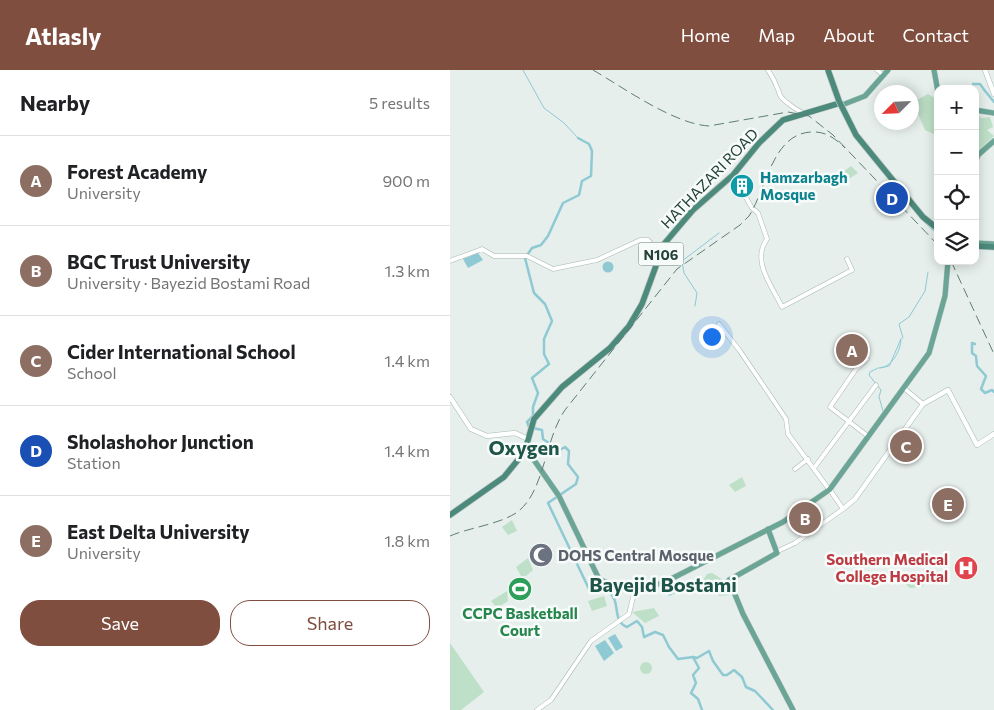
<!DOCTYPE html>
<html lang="en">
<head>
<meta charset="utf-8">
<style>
  :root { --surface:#fff; --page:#f2f2f2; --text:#202124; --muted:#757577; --line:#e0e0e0; --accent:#7f4e3f }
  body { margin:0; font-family:Commissioner,sans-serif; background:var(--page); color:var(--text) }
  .controls { position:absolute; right:15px; top:15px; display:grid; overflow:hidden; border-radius:10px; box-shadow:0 2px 12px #0003 }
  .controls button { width:45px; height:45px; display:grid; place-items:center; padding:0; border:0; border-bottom:1px solid var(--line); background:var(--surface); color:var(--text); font:25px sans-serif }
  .compass { position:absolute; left:424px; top:15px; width:45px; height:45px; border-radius:50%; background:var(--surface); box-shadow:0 2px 12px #0003; rotate:246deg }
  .you { position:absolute; left:261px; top:266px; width:18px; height:18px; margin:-12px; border:4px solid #fff; border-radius:50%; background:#1a73e8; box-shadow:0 0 0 8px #1a73e833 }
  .badge { display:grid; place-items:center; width:32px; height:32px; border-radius:50%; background:var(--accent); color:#fff; font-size:16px; font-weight:700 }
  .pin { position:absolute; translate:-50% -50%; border:2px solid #fff; box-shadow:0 1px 5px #0006 }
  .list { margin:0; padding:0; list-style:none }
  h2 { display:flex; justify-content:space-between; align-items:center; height:65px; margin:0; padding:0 20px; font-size:21px }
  h2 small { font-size:16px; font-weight:400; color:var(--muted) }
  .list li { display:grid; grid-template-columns:32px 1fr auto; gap:15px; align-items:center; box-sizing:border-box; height:90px; padding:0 20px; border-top:1px solid var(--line) }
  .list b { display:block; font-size:19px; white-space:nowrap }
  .list p { margin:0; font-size:16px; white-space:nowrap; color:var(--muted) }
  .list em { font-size:16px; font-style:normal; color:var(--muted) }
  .actions { display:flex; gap:10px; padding:15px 20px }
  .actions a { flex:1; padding:11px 0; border:1px solid var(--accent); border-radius:20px; text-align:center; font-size:18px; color:var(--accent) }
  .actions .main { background:var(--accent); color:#fff }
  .icon { flex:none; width:28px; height:28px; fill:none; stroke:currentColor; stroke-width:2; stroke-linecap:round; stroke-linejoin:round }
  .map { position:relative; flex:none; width:544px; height:640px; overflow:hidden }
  header { display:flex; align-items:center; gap:30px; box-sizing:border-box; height:70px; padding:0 25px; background:var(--accent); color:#fff }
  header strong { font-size:24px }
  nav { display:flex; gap:28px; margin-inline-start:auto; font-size:18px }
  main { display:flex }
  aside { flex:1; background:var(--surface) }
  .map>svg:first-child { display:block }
  .green { fill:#bfe0c8 }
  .water { fill:#8ec9d4 }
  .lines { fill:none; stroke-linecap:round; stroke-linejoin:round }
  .stream { stroke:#8ec9d4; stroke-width:1 }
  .canal { stroke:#8ec9d4; stroke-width:2.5 }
  .tertiary-casing { stroke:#a8b8b2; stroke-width:5 }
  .secondary-casing { stroke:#a4bbb3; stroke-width:5.5 }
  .primary-casing { stroke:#c2cac8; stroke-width:6 }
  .trunk-casing { stroke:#c2cac8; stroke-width:7 }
  .tertiary { stroke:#fff; stroke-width:4 }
  .secondary { stroke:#fff; stroke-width:4.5 }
  .primary { stroke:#6aa596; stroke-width:5 }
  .trunk { stroke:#4c8a7c; stroke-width:5.5 }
  .rail { stroke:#5f7d75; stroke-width:1; stroke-dasharray:10 5; stroke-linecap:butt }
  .trunk-bridge-casing { stroke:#c2cac8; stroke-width:7; stroke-linecap:butt }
  .trunk-bridge { stroke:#4c8a7c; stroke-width:5.5 }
  .labels { text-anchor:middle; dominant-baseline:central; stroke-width:5; stroke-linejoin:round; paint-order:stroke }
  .shield { fill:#f7fbf9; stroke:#637a73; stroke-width:1 }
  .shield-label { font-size:14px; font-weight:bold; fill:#24423a }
  .culture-label { font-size:15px; font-weight:bold; fill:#0d838f; stroke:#f7fbf9; text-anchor:start }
  .street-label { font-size:15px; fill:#24423a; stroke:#f7fbf9 }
  .worship-label { font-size:15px; font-weight:bold; fill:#5b616d; stroke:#f7fbf9; text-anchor:start }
  .health-label { font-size:15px; font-weight:bold; fill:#be3a42; stroke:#f7fbf9; text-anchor:end }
  .leisure-label { font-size:15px; font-weight:bold; fill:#27864d; stroke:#f7fbf9 }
  .district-label { font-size:20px; font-weight:bold; fill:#1f5548; stroke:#f7fbf9 }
</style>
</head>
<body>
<header>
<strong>Atlasly</strong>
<nav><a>Home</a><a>Map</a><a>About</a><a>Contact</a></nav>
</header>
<main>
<aside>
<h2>Nearby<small>5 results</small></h2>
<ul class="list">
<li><span class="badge" style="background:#8d6e63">A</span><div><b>Forest Academy</b><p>University</p></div><em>900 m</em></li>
<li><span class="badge" style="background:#8d6e63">B</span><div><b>BGC Trust University</b><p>University · Bayezid Bostami Road</p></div><em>1.3 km</em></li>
<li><span class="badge" style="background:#8d6e63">C</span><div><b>Cider International School</b><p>School</p></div><em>1.4 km</em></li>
<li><span class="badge" style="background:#1a4fb4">D</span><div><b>Sholashohor Junction</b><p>Station</p></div><em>1.4 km</em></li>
<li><span class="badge" style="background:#8d6e63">E</span><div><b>East Delta University</b><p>University</p></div><em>1.8 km</em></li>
</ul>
<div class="actions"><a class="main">Save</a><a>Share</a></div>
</aside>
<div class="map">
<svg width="544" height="640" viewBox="0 0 544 640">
  <rect width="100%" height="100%" fill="#e6efeb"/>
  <g class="green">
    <path d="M478,24L488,30V66L475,60L463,32Z"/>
    <path d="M525,44L532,48L540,47L543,57L537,60L544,66L529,80L525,76Z"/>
    <path d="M401,96L408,103L394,112L389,105Z"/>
    <path d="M292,407L296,416L285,422L279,415Z"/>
    <path d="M62,450L67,461L58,465L52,457Z"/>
    <path d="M78,488L83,500L76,506H71L66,497Z"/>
    <path d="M262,503L275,511L280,525L269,526L262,513L255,518L251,513L257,504Z"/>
    <path d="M471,506H475L473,517L460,518L455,514L456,510L460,509L470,515Z"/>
    <path d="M57,521L58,531L47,538L41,531Z"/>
    <path d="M154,526L157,536L142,541L138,531Z"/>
    <path d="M204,538L209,546L195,553L182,542Z"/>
    <path d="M0,573L34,622L11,640H0Z"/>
    <circle cx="196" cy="598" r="6"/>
  </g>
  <g class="water">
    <path d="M28,183L33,190L18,198L13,189Z"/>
    <circle cx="158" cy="197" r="5.5"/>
    <path d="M226,511L231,520L219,526L214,517Z"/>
    <path d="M165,564L173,577L166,581L158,568Z"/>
    <path d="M155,570L164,583L154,591L145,576Z"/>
  </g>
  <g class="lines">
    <g class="stream">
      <path d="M73,0L94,38L114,53L128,68"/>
      <path d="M472,150L486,163L485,169"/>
      <path d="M245,236L247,223L234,203L232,191L269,163"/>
      <path d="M453,268L449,254L459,247L475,221L478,202"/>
      <path d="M451,269C451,281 441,298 429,298L439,296Z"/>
      <path d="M428,298L420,302L419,305L431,320L429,327L433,341"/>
    </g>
    <g class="canal">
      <path d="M523,14H530L535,21"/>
      <path d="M536,22L544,32"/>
      <path d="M525,274L522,273V283L526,286L527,296L536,306L531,319L535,323L542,320L544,322"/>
      <path d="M79,357L77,352L83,346V337L88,323L82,308L99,294L94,284V269L102,251L95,234L84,223L75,188L82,178L91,175L98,166L113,133L129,125L132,111L141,106L142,81L139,74L128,68"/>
      <path d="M83,358L92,360L93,369L99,373L103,379L108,381L115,377L119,381L118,394L128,407L126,414L98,433L139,519C144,520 153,518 158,521C172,531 161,551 177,557L187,551L192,557L194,567L205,562L213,565L219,577L228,589L243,587L249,598L243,605L246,613L241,623L248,629L252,640"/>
      <path d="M243,587L247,588L259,581L263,591L273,605H277L284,600L292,607L296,617L305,621L323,640"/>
    </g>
    <g class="tertiary-casing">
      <g id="tertiary">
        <path d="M318,0C326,12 325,12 330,25C332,30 349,42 354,43"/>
        <path d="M427,0L432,4"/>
        <path d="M283,105L302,138L308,143L317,169C301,191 322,216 332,237L402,200L397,189"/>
        <path d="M77,186L103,199L147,190L190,170H198L206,179L213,175"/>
        <path d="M0,191L32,179L44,186H76"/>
        <path d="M269,254L290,281L336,349L338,364L378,418"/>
        <path d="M417,289L406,299L380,337L419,367"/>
        <path d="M455,319L473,334"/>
        <path d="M364,398L426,315"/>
        <path d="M345,399L358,389"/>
        <path d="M328,481L345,473L393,439L380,420"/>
        <path d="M87,640L101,630L141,571L179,544L186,515"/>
      </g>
    </g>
    <g class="secondary-casing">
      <g id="secondary">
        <path d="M535,0L544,24"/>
        <path d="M0,327L21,359L37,366L65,363L78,369"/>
        <path d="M393,439L405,429L473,334L498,320L527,375L544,364"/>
      </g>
    </g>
    <g class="primary-casing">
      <g id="primary">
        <path d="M484,0L488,22"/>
        <path d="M392,35L415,26L438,0"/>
        <path d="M525,40L544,43"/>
        <path d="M525,93L528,85L544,71"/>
        <path d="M525,173L544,174"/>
        <path d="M77,380L109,426L149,509C164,518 200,518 215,512L333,452L379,420"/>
        <path d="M380,419L479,283L495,226L498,191"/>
        <path d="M318,459L327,483L279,510L293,544L343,640"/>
      </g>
    </g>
    <g class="trunk-casing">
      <g id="trunk">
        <path d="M525,176L544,177"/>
        <path d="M76,377L84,349L112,317L160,278L179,256L192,234L214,174L243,140L283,105L309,73L333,50L390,33"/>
        <path d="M0,445L54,407L76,380"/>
      </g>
    </g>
    <use href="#tertiary" class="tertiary"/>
    <use href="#secondary" class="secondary"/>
    <use href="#primary" class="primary"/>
    <use href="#trunk" class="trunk"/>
    <g class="rail">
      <path d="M143,0C174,18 224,54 259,56L338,42L359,46L383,65L488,175"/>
      <path d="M501,191L544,284"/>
      <path d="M0,466C21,457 47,455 66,443C95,423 94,370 115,340L227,199L290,155L299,146C316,120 322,64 361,62C375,61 385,68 395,78"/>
    </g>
    <g class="trunk-bridge-casing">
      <path id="trunk-bridge" d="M378,0L389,31L406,65L473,147L488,159"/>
    </g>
    <use href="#trunk-bridge" class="trunk-bridge"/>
  </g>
  <defs>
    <g id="building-disc" transform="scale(1.25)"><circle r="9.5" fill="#0f9aa8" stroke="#f7fbf9"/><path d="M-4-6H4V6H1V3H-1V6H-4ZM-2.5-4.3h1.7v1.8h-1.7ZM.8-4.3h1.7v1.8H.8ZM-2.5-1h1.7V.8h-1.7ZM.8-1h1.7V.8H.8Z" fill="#fff"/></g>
    <g id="mosque-disc" transform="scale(1.25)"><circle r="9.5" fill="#6b7280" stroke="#f7fbf9"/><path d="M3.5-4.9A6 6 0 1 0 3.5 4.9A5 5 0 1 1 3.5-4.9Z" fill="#fff"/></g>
    <g id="hospital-disc" transform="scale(1.25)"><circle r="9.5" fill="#e0444e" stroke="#f7fbf9"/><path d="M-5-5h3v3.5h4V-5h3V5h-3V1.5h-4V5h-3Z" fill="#fff"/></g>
    <g id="stadium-disc" transform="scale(1.25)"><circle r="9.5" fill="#2e9e5b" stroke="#f7fbf9"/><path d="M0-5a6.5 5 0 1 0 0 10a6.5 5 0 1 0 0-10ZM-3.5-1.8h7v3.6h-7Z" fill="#fff"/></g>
  </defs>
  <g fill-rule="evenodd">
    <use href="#building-disc" x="292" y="116"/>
    <use href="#mosque-disc" x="91" y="485"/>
    <use href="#hospital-disc" x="516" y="498"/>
    <use href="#stadium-disc" x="70" y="519"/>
  </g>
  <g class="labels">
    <rect class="shield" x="188.5" y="172.5" width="45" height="23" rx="4"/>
    <g class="shield-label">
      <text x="211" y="184">N106</text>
    </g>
    <g class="culture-label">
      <text x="310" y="107">Hamzarbagh<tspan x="310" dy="17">Mosque</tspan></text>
    </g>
    <g class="street-label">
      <text transform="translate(259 108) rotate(-46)">HATHAZARI ROAD</text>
    </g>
    <g class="worship-label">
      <text x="108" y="485">DOHS Central Mosque</text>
    </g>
    <g class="health-label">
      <text x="498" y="489">Southern Medical<tspan x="498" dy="17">College Hospital</tspan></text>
    </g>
    <g class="leisure-label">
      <text x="70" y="543">CCPC Basketball<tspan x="70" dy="17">Court</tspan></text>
    </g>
    <g class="district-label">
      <text x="74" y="377">Oxygen</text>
      <text x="213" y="514">Bayejid Bostami</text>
    </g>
  </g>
</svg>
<div class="controls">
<button>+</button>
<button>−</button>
<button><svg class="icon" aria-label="locate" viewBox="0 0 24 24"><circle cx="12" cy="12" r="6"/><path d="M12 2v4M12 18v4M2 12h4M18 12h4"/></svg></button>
<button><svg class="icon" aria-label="layers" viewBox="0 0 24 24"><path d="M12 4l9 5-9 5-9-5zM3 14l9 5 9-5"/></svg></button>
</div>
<svg class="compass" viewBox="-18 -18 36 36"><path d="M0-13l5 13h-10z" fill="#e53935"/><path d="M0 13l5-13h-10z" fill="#757577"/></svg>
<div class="you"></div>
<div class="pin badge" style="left:402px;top:280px;background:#8d6e63">A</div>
<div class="pin badge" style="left:355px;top:448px;background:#8d6e63">B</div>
<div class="pin badge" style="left:456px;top:376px;background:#8d6e63">C</div>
<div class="pin badge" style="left:442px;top:128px;background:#1a4fb4">D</div>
<div class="pin badge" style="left:498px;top:434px;background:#8d6e63">E</div>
</div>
</main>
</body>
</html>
